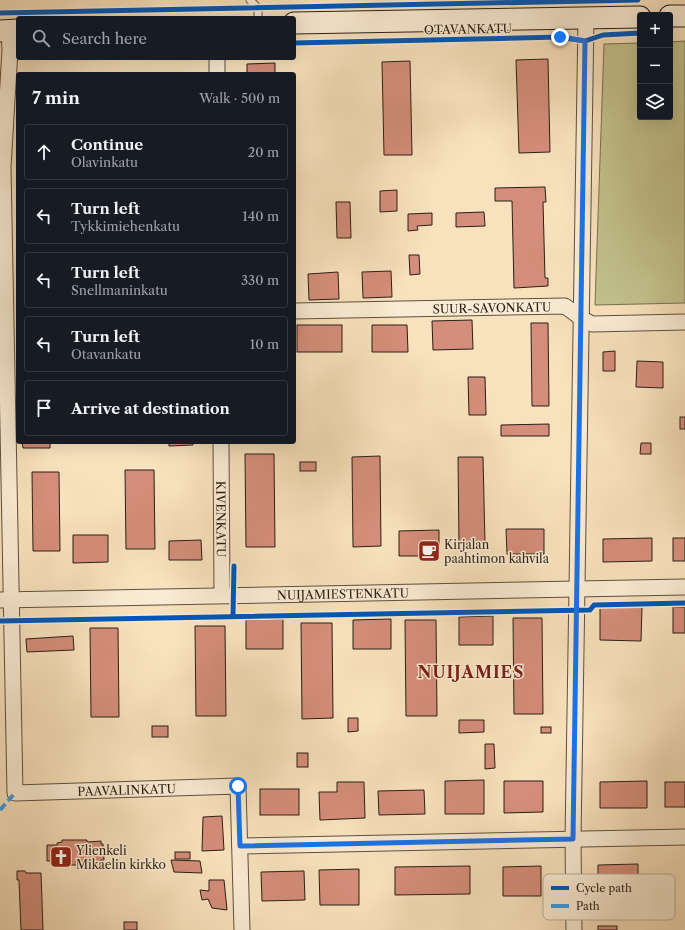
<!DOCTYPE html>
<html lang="en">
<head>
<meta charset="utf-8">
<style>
  :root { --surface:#171b24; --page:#20242c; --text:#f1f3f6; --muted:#9ea1a6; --line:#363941 }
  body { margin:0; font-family:"Libre Caslon Text",serif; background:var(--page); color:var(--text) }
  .controls { position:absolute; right:12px; top:12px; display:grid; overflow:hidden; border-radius:4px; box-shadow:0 4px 16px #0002 }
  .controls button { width:36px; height:36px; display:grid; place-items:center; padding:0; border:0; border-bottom:1px solid var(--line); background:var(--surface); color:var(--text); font:20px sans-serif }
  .stop { position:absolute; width:12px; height:12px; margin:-9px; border:3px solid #1a73e8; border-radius:50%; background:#fff }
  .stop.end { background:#1a73e8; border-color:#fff; box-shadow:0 1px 4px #0008 }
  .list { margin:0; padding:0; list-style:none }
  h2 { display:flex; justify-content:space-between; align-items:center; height:52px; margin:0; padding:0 16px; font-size:17px }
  h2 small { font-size:13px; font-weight:400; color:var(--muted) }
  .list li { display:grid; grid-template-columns:26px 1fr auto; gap:12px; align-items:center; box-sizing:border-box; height:56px; margin:0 8px 8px; padding:0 8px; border:1px solid var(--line); border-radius:4px }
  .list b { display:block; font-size:15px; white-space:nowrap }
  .list p { margin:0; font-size:13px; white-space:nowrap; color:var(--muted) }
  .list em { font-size:13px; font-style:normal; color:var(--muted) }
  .icon { flex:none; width:22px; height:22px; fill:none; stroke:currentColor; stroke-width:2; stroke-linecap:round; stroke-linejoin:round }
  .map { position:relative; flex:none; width:685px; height:930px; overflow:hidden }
  .search { position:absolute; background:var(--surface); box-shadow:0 4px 16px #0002; left:16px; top:16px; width:280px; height:44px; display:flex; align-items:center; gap:10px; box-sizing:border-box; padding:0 14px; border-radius:4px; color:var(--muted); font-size:15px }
  .panel { position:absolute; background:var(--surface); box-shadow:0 4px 16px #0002; left:16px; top:72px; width:280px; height:372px; border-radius:4px }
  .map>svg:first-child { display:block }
  .green { fill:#c3c28d; stroke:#777051 }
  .building { fill:#d58e7b; stroke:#2b1f15 }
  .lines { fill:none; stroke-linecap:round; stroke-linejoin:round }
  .service-casing { stroke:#5e503f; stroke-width:9 }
  .minor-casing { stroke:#5e503f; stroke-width:17 }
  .secondary-casing { stroke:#2b1f15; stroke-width:23 }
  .service { stroke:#faecd4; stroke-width:7 }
  .minor { stroke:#faecd4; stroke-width:15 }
  .secondary { stroke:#faecd4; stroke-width:21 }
  .quiet { stroke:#3d9bdf; stroke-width:4; stroke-dasharray:8 4; stroke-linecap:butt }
  .cycleway-casing { stroke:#faecd4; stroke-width:8 }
  .cycleway { stroke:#0057b8; stroke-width:5 }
  .route { stroke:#1a73e8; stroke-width:5 }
  .labels { text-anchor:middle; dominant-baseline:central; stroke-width:3; stroke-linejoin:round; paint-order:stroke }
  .street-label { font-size:12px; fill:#2b1f15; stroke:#faecd4 }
  .poi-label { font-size:12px; fill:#2b1f15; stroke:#faecd4; text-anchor:start }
  .district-label { font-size:16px; font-weight:bold; letter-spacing:1px; fill:#7a1f14; stroke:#faecd4 }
  .key { fill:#faecd4; stroke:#bcae9b; stroke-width:1 }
  .key-label { font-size:11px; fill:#2b1f15 }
</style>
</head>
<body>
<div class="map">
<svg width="685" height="930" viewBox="0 0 685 930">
  <rect width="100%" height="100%" fill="#f8e2bd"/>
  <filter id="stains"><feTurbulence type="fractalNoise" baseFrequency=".005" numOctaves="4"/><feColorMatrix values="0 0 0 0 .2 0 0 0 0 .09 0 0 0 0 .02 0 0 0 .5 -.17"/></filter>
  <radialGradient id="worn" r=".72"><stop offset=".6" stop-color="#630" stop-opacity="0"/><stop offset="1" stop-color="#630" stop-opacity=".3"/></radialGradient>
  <path class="green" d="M685,41V303L595,305L604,44L640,43V117H670V42Z"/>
  <g class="building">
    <path d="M548,59L550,152L519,153L516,60Z"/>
    <path d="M410,61L412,155H384L382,62Z"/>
    <path d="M275,63V74H247V64Z"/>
    <path d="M545,187L546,202H543L545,278H548V286L514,288L512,201H495V188Z"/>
    <path d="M397,190V211L380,212V191Z"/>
    <path d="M336,202H350L351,238H337Z"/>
    <path d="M484,212L485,226L456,227V213Z"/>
    <path d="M432,213V225L417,226L418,230L408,231V214Z"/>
    <path d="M409,255H419L420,274L410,275Z"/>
    <path d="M391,271L392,297L363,298L362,272Z"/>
    <path d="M338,272L339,299L309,300L308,274Z"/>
    <path d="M472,320L473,349L433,350L432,321Z"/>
    <path d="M531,323H548L549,406H532Z"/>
    <rect x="297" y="325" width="45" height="27"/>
    <path d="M372,325H407L408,352H372Z"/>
    <path d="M615,351V371H603V352Z"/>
    <path d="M637,361L663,362V388L636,387Z"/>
    <path d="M468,377H485L486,415H469Z"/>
    <rect x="680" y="417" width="5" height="12"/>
    <path d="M549,424V436H501V425Z"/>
    <path d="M22,442H50V448H23Z"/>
    <path d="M169,442H193V445L169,446Z"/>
    <path d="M641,443H651V454H640Z"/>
    <path d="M245,454H274L275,547H246Z"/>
    <path d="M380,456L381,546L353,547L352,457Z"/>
    <path d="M458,457H483L485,544H459Z"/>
    <rect x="300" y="462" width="16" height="9"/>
    <path d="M125,470H154L155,549H126Z"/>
    <path d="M32,472H59L60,551H33Z"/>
    <path d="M506,529H544V554H507Z"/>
    <path d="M439,530V556H399V531Z"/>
    <path d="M73,535H108V562L73,563Z"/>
    <path d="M652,538V561L603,562V539Z"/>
    <rect x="673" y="538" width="12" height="23"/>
    <path d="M201,540L202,560H169V541Z"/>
    <path d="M600,606L642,607L641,641L600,640Z"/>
    <rect x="673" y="607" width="12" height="26"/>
    <path d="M493,616V645H459V617Z"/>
    <path d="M513,618H542L543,714H514Z"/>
    <path d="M283,619V649H246V620Z"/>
    <path d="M391,619V649H353V620Z"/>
    <path d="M405,620H436L437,716H406Z"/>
    <path d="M301,623H332L333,718L302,719Z"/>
    <path d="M195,626H225L226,716H196Z"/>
    <path d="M90,628H118L119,717H91Z"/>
    <path d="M73,636L74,650L27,652L26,639Z"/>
    <path d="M348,718H358V731L348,732Z"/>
    <path d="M459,720H484V732L459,733Z"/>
    <rect x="152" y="726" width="16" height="11"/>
    <rect x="541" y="727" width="10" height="6"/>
    <path d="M485,744H494L495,768L485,769Z"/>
    <rect x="297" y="753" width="11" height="14"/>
    <path d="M484,780V814H445V781Z"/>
    <path d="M504,781H543V812L504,813Z"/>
    <path d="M647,781V808H600V782Z"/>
    <path d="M337,782H364L365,818L320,820L319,792H337Z"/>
    <rect x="665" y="782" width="20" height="25"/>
    <rect x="260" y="789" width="39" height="26"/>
    <path d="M424,790L425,814L379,815L378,791Z"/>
    <path d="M222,816L224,850L202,851L203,817Z"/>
    <path d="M62,840H87V842L101,841V844H103L104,860H101V863H88V865H63V863H57V861H47V845H57V843L62,842Z"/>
    <rect x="175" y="852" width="15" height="7"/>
    <path d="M171,860L200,861L202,873L174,872Z"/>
    <path d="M638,864V892H598V865Z"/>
    <path d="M470,866V894L395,895V867Z"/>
    <path d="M541,866V896H503V867Z"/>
    <path d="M359,869V905H320L319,870Z"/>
    <path d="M17,871H25L26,873H41L43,930H21L19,880H17Z"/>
    <path d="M304,871L305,900L262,901L261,872Z"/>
    <path d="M209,880H224L227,910L212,908L208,899L202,900L200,890L209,891Z"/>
    <rect x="124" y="922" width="13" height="8"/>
    <rect x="598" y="926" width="19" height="4"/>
  </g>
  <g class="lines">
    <g class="service-casing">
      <path id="service" d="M250,0L258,8V18"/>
    </g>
    <g class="minor-casing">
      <g id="minor">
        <path id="s1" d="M9,31L10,50L3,167L15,793L238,786L242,930"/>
        <path d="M217,58V74"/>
        <path id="s2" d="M294,311L565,306L581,318L592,324L685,322"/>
        <path id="s3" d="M221,442L222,595"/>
        <path id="s4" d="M0,600L685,587"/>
        <path d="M240,846L685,837"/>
        <path d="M574,930L573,839L586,18"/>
      </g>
    </g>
    <g class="secondary-casing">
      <g id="secondary">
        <path d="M670,16H685"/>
        <path d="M294,23L640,17"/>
        <path d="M0,31L18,30"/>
      </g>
    </g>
    <use href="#service" class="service"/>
    <use href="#minor" class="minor"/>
    <use href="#secondary" class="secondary"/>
    <path class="quiet" d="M0,810L15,793"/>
    <g class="cycleway-casing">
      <g id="cycleway">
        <path d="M0,13L638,0"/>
        <path d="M294,43L560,37L585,41L603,35L640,33"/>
        <path d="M233,616L234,566"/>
        <path d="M0,621L590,610L594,605L685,603"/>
      </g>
    </g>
    <use href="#cycleway" class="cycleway"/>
  </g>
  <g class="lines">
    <path class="route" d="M238,786L240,846L573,839L585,41L560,37"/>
  </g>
  <defs>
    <g id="cafe-square" transform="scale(1.15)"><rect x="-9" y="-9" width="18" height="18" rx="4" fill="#8f2418" stroke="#faecd4"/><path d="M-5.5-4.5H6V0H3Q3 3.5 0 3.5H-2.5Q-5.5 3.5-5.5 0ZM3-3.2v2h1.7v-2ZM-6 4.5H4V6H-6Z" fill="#fff"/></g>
    <g id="church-square" transform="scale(1.15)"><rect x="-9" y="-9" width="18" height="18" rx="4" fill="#8f2418" stroke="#faecd4"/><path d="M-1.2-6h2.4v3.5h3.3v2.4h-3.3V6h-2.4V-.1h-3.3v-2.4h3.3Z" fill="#fff"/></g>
  </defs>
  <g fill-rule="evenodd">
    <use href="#cafe-square" x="429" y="551"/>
    <use href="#church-square" x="61" y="857"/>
  </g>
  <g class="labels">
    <g class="street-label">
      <text transform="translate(468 29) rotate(-1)">OTAVANKATU</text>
      <text stroke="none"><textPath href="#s2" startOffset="198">SUUR-SAVONKATU</textPath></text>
      <text stroke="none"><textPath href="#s3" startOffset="77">KIVENKATU</textPath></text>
      <text stroke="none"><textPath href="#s4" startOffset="343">NUIJAMIESTENKATU</textPath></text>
      <text stroke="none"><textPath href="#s1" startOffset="874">PAAVALINKATU</textPath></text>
    </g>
    <g class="poi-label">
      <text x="444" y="544">Kirjalan<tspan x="444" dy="14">paahtimon kahvila</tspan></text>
      <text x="76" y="850">Ylienkeli<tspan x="76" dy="14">Mikaelin kirkko</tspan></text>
    </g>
    <g class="district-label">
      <text x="471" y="672">NUIJAMIES</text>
    </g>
  </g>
  <rect x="543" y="874" width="132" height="46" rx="6" class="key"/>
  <rect x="551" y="886" width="18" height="4" fill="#0057b8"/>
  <rect x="551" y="904" width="18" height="4" fill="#3d9bdf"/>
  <g class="key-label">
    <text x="576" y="892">Cycle path</text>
    <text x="576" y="910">Path</text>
  </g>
  <rect width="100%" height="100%" filter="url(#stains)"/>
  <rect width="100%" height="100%" fill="url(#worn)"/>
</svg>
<div class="controls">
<button>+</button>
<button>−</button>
<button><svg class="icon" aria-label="layers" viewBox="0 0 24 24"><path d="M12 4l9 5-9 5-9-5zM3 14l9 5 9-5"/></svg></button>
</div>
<div class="stop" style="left:238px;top:786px"></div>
<div class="stop end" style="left:560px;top:37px"></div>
<div class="search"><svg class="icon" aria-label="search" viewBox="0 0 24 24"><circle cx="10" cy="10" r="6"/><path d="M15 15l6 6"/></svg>Search here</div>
<section class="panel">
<h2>7 min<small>Walk · 500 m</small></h2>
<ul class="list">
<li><svg class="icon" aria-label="ahead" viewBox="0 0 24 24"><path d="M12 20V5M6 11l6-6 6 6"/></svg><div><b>Continue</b><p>Olavinkatu</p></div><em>20 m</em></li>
<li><svg class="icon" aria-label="left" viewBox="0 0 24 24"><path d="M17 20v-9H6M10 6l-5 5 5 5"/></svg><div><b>Turn left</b><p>Tykkimiehenkatu</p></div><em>140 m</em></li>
<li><svg class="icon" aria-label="left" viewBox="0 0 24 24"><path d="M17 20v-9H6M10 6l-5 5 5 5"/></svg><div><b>Turn left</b><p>Snellmaninkatu</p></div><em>330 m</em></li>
<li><svg class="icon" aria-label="left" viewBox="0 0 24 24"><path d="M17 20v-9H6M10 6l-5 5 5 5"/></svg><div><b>Turn left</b><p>Otavankatu</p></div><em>10 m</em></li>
<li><svg class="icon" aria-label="arrive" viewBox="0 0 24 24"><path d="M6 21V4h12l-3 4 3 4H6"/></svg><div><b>Arrive at destination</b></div></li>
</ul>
</section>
</div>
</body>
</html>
